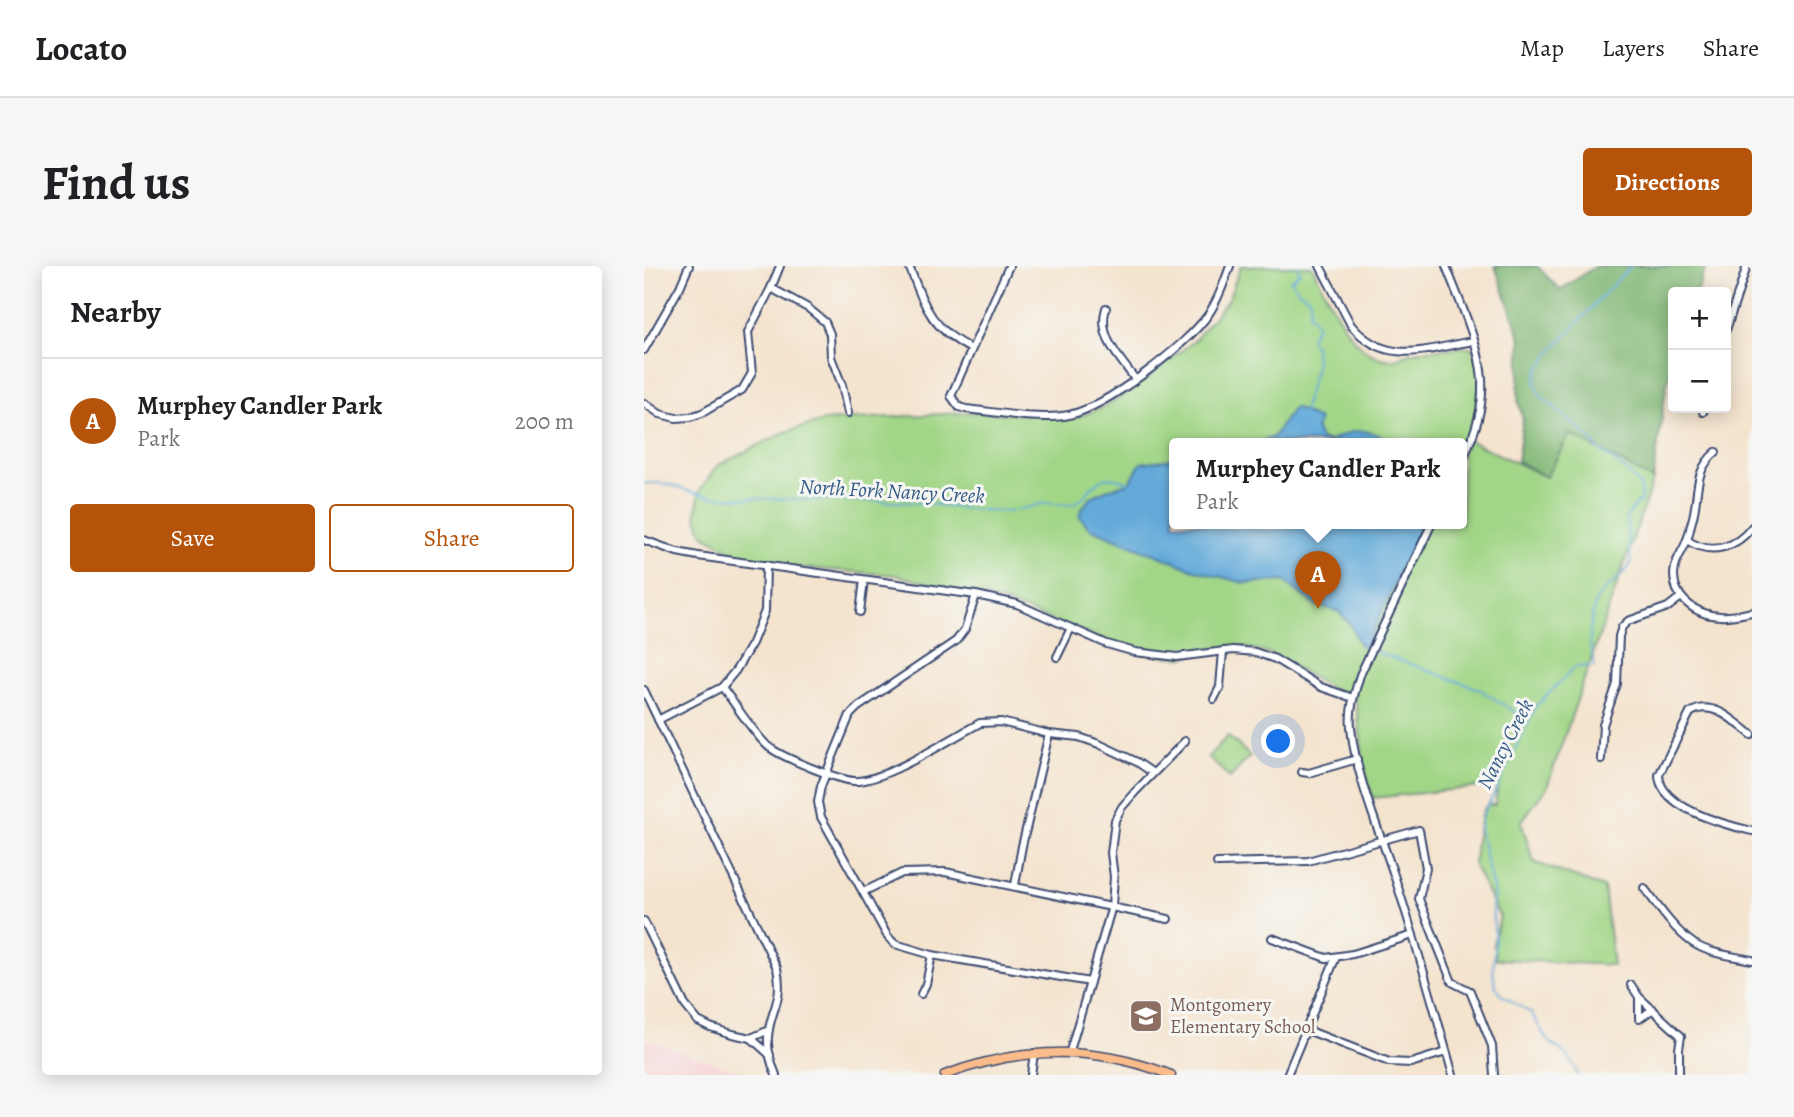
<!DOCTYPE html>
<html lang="en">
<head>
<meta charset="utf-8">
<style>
  :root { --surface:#fff; --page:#f6f6f6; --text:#202124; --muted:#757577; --line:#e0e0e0; --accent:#b45309 }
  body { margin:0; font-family:Alegreya,serif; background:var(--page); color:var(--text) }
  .controls { position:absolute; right:21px; top:21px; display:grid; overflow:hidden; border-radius:7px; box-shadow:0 4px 18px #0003 }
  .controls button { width:63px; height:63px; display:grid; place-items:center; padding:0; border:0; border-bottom:2px solid var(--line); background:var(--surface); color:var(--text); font:35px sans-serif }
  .you { position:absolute; left:635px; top:476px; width:24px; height:24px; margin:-18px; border:5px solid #fff; border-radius:50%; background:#1a73e8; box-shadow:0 0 0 10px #1a73e833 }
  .badge { display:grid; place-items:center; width:46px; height:46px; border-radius:50%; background:var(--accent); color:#fff; font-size:23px; font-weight:700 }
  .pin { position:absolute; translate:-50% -58px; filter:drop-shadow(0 2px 4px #0008) }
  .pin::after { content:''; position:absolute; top:37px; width:24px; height:21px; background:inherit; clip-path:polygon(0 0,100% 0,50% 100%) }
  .popup { position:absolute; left:525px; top:172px; width:298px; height:91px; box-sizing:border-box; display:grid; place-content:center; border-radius:7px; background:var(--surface); filter:drop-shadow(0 2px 5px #0005); font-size:23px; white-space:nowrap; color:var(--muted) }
  .popup b { font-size:26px; color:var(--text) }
  .popup::after { content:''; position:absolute; left:50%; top:100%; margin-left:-14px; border:14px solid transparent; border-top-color:var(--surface) }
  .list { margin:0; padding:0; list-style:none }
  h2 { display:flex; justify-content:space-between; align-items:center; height:91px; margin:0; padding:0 28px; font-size:30px }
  h2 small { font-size:23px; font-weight:400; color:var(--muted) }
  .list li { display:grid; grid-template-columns:46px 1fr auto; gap:21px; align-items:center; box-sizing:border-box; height:126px; padding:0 28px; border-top:2px solid var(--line) }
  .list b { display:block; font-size:26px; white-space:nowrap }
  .list p { margin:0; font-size:23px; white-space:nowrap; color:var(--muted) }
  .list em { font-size:23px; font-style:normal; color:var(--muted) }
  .actions { display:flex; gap:14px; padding:21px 28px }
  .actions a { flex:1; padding:16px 0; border:2px solid var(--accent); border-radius:7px; text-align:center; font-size:24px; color:var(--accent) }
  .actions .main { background:var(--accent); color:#fff }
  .map { position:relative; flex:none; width:1108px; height:809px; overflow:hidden; border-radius:7px }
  header { display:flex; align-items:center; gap:42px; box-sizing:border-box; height:98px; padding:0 35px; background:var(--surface); border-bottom:2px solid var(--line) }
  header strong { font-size:33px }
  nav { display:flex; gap:38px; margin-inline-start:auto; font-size:24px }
  .intro { display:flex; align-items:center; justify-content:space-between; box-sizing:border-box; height:168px; padding:0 42px }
  h1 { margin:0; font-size:49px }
  .button { padding:18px 32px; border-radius:7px; background:var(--accent); color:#fff; font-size:24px; font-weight:700 }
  main { display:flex; gap:42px; padding:0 42px }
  aside { flex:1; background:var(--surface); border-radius:7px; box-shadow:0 4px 18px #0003 }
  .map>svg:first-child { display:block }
  .built { fill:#f7cfd2 }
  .green { fill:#a2d687; stroke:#5e8272; stroke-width:2; fill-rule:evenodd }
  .forest { fill:#81b774; stroke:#4e7369; stroke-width:2 }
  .water { fill:#63aad9; stroke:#3f6c9c; stroke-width:2 }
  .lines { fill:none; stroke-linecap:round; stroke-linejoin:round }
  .stream { stroke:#63aad9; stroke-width:2 }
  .minor-casing { stroke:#3c4a6f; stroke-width:10 }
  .major-casing { stroke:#3c4a6f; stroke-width:11 }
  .minor { stroke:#fff; stroke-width:6 }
  .major { stroke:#f9bc8a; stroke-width:8 }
  .labels { text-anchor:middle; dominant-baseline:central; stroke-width:6; stroke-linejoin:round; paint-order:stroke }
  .education-label { font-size:19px; fill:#785e54; stroke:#f6f6f2; text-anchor:start }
  .water-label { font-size:21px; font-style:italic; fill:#345a89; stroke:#f6f6f2 }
</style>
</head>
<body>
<header>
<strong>Locato</strong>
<nav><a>Map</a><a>Layers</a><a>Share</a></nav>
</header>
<div class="intro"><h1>Find us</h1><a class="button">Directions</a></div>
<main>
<aside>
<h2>Nearby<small></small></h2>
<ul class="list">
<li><span class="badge">A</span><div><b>Murphey Candler Park</b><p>Park</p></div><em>200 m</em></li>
</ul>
<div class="actions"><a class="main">Save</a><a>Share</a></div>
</aside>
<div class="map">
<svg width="1108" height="809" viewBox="0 0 1108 809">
  <rect width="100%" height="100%" fill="#f6f6f2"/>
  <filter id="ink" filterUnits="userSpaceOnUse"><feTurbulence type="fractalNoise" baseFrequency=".0143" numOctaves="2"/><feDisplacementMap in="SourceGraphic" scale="14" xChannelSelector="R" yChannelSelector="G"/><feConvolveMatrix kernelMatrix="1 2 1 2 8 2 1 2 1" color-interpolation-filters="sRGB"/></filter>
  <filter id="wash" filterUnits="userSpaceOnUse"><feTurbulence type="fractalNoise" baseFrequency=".00686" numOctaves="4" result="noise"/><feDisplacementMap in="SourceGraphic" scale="28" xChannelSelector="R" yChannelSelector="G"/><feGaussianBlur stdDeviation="1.57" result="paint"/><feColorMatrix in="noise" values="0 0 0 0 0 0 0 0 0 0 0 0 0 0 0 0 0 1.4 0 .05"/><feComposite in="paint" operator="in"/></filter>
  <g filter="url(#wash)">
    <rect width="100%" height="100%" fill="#f4e3cd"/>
    <path class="built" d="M0,773L107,809H0Z"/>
    <g class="green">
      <path d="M597,0H668C683,28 710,100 751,93C756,92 761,88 766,87C785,83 807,82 827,81C843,109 833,146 824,174L902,211L926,168L1009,214L903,521L877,556L890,596L960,622L969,699L852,693L849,678L856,651L830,600L832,574L838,546L843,539H851L854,519L729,532L721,505L711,428L692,425L627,388L596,380L569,382L538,392L494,387L360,336L252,309L134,300L96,290L59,268L52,249L56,224L73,200L141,166L180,155L333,146L434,151L464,139L490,122L550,75L584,34ZM530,177H818V257H530Z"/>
      <path d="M584,470L606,490L586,512L564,491Z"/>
    </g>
    <path class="forest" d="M851,0H893L916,24L952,0H1062L1053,26H1029V98L1022,121L1009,214L926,168L902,211L873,195L879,154L874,134L877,73Z"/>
    <g class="water">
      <path d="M650,141L675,154L672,163L676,173L685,176C716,159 721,163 752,177H614L629,171Z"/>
      <path d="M530,193V257H779L722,380L716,379L707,359L694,345L671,339L640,315L600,317L548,303L445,262L435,249C443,227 464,223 485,217L497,197Z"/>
    </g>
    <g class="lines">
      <g class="stream">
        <path d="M653,0L656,6L647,15L655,25L666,33V48L673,59L666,72L671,81L672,100L659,146"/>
        <path d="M0,218C26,213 48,230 73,231C140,234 207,233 275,237C304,239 336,247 365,245C377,244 389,240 401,237C410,236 418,241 427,238C452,231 446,199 485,217"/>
        <path d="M722,380L738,388L835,423L885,455"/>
        <path d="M933,809L931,801L924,790L903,774L887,747L859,730L851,719L849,705L851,671L848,641L850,628L835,563L839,547L849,530L891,441L931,401L950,400C950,393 948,391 947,384C944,372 948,339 955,330C965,318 978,311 987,298L982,251L997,233V220L977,200L954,183L945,171L896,129L891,116L894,104L911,81L987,0"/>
      </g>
    </g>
  </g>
  <g filter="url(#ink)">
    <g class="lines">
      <g class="minor-casing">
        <g id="minor">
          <path d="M265,0C281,41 286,61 327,83"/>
          <path d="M365,0L307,130L315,141L322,143C353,146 395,155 425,149C462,141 542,80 564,49C574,34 580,17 586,0"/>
          <path d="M676,0L707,59C742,101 783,83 829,75"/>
          <path d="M802,0C816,37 841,88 838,127C837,152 828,173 818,195"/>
          <path d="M127,22L164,42L181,56L186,68L187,91L198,119L204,147"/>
          <path d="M462,42C453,70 475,91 491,113"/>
          <path d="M1082,64L1103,0"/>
          <path d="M0,84L36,21L45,0"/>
          <path d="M0,137L16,148L32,152L46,151L58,147L98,124L108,107L104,66L127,22L136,0"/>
          <path d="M1059,146L1061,142"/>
          <path d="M1072,186C1048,206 1056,229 1048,255C1046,262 1045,270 1042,276C1039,285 1033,291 1031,301C1025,329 1050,349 1076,350C1086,351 1098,348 1108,346"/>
          <path d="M788,257L716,409C711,426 705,443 707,461C711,508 735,564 750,609C772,675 790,742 809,809"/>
          <path d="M0,274L33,286L54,290L332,329L373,338L463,378L491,386L533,391L589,384L611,386L631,393L677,421L709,432"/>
          <path d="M1043,274C1066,290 1092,282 1108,261"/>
          <path d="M332,329L321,363L312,375L214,441L206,449L177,520L174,536L177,551L244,671L251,678L288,689L446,716"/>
          <path d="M216,346L220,314"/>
          <path d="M413,391L427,362"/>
          <path d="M78,421C90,436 111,470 125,481C138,491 199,517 215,515C246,512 306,473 336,457L357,456L405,468L435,471L455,478L493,496L509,507"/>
          <path d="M0,424L133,702C140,736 126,743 124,771C123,785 127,797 132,809"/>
          <path d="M570,433L576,421L579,385"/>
          <path d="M14,454L78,421L92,404L108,377L121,345L122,299"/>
          <path d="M1108,469C1091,456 1068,432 1046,447L1015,509C1016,542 1082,559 1108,565"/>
          <path d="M957,493L959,459L973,418L975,370L978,361L984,355L1024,341L1037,331"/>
          <path d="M658,506L665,507L713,493"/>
          <path d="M573,597L664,595L775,564L782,602L775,633L808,716L826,725L848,780L850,809"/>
          <path d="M371,619L378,580L405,468"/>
          <path d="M1000,622C1015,641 1029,663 1049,677C1065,688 1089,690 1108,694"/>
          <path d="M219,626L258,607L301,606L524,653"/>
          <path d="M0,655L41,739L54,755L66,761L88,768L107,772L125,764"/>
          <path d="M628,672L682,692L709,688L769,669"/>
          <path d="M987,719L995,731L1037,770L1035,783V809"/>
          <path d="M277,728L282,718L288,689"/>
          <path d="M995,731V753L1009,743"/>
          <path d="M663,764L745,796L767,797L802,786"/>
          <path d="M107,772L126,789"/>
          <path d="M426,785L468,640L470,611L467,587L471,554L478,541L491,526L541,475"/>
          <path d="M387,809L390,787"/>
          <path d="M643,809L692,691"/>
        </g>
      </g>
      <g class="major-casing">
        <path id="major" d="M301,809C378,780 449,779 527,809"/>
      </g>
      <use href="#minor" class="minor"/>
      <use href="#major" class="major"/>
    </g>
  </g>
  <defs>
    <g id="school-square" transform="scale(1.75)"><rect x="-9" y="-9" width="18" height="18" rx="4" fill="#8d6e63" stroke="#f6f6f2"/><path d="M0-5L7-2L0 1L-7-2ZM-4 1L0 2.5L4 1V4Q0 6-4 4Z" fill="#fff"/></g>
  </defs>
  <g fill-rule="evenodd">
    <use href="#school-square" x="502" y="750"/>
  </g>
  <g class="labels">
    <g class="education-label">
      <text x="526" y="739">Montgomery<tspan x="526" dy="22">Elementary School</tspan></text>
    </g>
    <g class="water-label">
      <text transform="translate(248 225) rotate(3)">North Fork Nancy Creek</text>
      <text transform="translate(861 478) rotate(-63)">Nancy Creek</text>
    </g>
  </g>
</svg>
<div class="controls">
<button>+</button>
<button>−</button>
</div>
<div class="you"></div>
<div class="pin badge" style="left:674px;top:343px">A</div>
<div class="popup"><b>Murphey Candler Park</b>Park</div>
</div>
</main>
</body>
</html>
